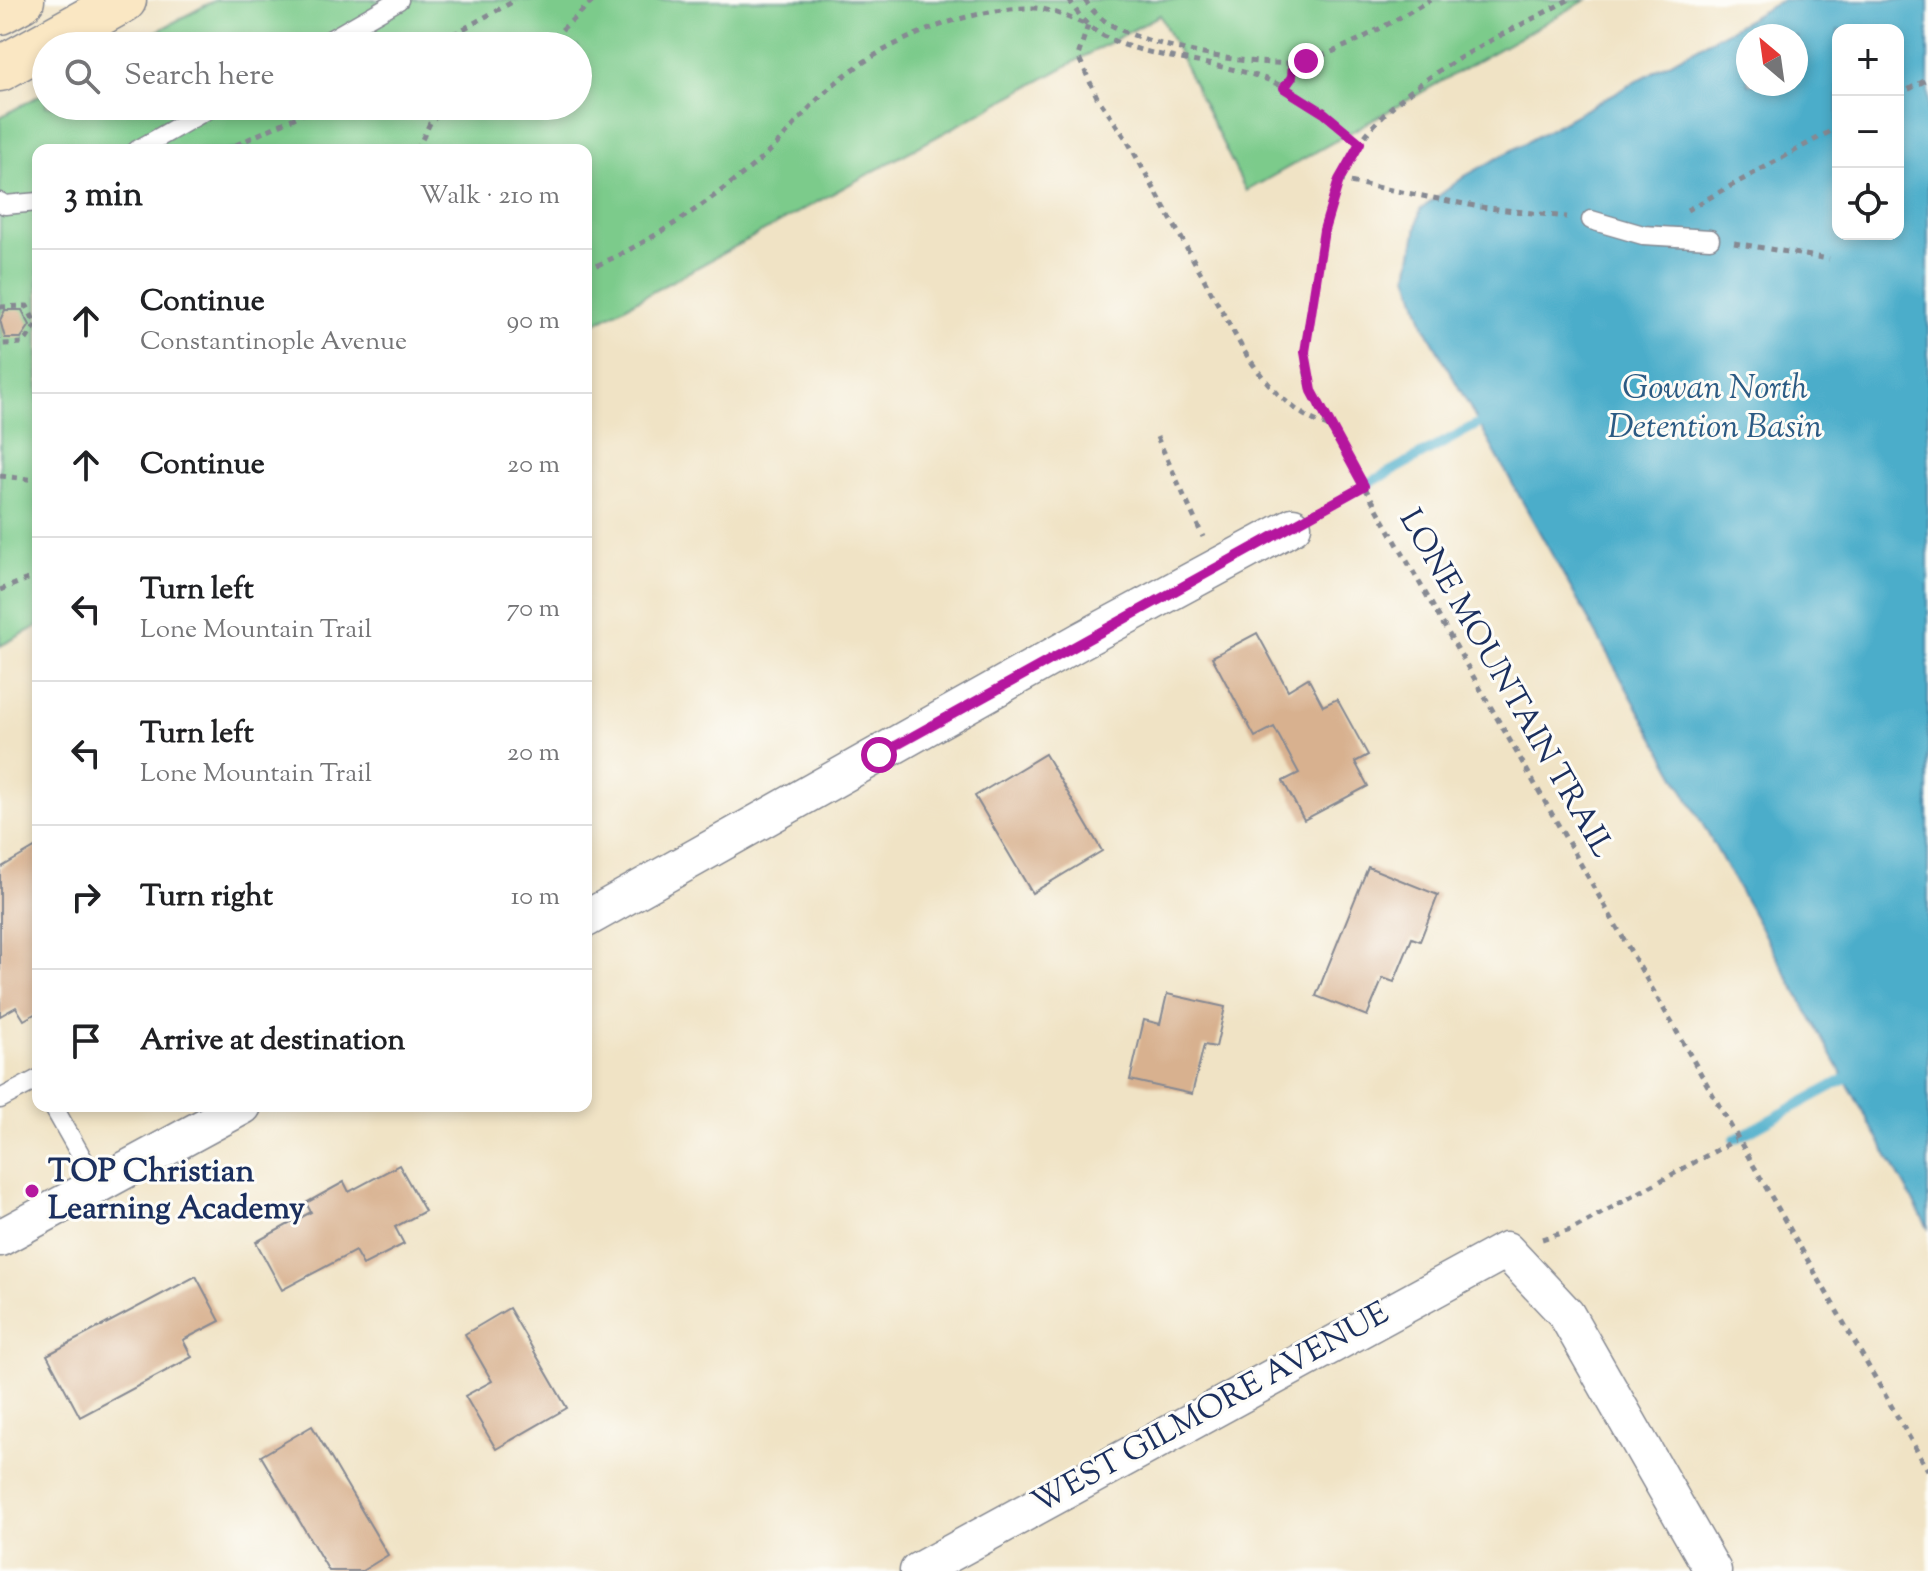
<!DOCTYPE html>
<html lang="en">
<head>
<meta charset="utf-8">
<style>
  :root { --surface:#fff; --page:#f6f6f6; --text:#202124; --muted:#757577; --line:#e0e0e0 }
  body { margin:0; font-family:"Sorts Mill Goudy",serif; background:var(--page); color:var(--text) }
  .controls { position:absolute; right:24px; top:24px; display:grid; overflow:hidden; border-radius:16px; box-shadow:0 4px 12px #0003 }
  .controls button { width:72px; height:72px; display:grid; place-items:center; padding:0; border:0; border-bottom:2px solid var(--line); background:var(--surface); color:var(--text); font:40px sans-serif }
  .compass { position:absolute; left:1736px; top:24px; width:72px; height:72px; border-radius:50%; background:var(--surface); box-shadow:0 4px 12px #0003; rotate:331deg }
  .stop { position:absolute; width:24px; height:24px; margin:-18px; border:6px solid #b5179e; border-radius:50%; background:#fff }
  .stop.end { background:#b5179e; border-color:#fff; box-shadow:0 2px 8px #0008 }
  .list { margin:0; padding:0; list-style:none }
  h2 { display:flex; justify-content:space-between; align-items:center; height:104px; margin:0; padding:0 32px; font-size:34px }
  h2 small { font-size:26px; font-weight:400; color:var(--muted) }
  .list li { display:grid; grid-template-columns:52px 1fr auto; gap:24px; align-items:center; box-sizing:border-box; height:144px; padding:0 32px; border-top:2px solid var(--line) }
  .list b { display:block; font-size:30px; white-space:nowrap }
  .list p { margin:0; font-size:26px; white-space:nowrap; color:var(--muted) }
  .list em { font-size:26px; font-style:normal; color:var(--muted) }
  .icon { flex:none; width:44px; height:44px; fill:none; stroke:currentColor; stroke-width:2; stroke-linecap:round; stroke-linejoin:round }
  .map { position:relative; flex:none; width:1928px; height:1571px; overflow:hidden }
  .search { position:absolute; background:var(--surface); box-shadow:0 4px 12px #0003; left:32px; top:32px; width:560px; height:88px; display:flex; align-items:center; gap:20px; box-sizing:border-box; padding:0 28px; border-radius:44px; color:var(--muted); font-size:30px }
  .panel { position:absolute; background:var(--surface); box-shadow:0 4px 12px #0003; left:32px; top:144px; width:560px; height:968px; border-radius:16px }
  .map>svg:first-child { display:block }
  .green { fill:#7ccb8b; stroke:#4c7d74; stroke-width:2 }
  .water { fill:#4badca; stroke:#336e94; stroke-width:2; fill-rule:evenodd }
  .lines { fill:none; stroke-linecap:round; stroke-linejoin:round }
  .stream { stroke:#4badca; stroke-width:10 }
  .building { fill:#d8b18f }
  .service-casing { stroke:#868992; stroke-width:21 }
  .minor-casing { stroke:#868992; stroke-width:39 }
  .secondary-casing { stroke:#868992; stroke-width:47 }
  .path { stroke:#868992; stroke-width:5; stroke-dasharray:6 6; stroke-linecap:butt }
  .service { stroke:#fff; stroke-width:18 }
  .minor { stroke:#fff; stroke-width:36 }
  .secondary { stroke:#fae7c3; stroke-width:44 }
  .route { stroke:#b5179e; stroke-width:10 }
  .poi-dot { fill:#b5179e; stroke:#fdfcf7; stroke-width:3 }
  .labels { text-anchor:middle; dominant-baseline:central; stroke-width:6; stroke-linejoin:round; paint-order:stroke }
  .street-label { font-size:32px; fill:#1b2f5e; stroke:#fdfcf7 }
  .poi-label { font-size:32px; font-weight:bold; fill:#1b2f5e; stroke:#fdfcf7; text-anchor:start }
  .water-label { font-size:34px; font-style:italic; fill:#2c5b84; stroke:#fdfcf7 }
</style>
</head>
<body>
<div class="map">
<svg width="1928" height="1571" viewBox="0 0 1928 1571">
  <rect width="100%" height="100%" fill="#fdfcf7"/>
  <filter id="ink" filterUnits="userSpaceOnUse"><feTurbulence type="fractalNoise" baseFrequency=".0125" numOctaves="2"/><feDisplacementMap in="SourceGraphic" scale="16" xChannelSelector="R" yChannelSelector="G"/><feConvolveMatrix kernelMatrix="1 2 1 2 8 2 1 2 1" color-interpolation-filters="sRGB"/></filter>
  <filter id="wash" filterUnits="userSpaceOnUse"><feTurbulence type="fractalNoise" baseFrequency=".006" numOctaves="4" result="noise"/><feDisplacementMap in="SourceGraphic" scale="32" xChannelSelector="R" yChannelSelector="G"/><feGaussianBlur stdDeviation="1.8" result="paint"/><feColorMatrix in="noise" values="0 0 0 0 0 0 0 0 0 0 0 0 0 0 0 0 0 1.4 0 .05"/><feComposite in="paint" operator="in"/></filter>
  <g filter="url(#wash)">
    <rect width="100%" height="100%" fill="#f0e3c5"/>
    <path class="green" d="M215,0H1586L1246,191L1160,15L586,328V150H38V626L0,646V117L46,92V106H578V46H130Z"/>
    <path class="water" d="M1783,0H1928V1228L1425,327L1408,275L1420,210L1465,176ZM1838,30H1898V234H1838ZM1748,36H1796V84H1748Z"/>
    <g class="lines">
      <g class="stream">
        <path d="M1364,486L1485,420"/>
        <path d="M1735,1139L1856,1073"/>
      </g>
    </g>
    <g id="blocks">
      <g class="building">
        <path d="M5,310H22L30,325L21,338H5L0,320Z"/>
        <path d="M1257,633L1288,690L1308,678L1323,706L1337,699L1368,755L1355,762L1368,786L1304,820L1283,781L1299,773L1274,727L1255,737L1212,657Z"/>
        <path d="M1045,754L1102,851L1032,893L975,796Z"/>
        <path d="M38,846V1012L24,1020L16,1007L0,1016V868Z"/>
        <path d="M1368,867L1438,895L1420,941L1412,938L1394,982L1383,978L1367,1016L1316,996Z"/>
        <path d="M1167,994L1225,1007L1216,1047L1204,1045L1192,1094L1130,1080L1144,1020L1160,1024Z"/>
        <path d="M399,1165L425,1211L395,1227L404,1244L363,1265L355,1251L282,1290L256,1242L311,1212L306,1203L344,1182L349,1192Z"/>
        <path d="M196,1276L220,1321L183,1340L192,1357L80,1417L47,1355Z"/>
        <path d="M509,1308L567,1408L496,1449L465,1396L492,1381L465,1334Z"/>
        <path d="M312,1426L388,1555L362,1571H329L261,1456Z"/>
      </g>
    </g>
  </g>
  <g filter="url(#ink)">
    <use href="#blocks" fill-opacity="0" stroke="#868992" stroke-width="2"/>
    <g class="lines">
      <g class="service-casing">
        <g id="service">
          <path d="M319,46L399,0"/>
          <path d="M137,150L214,106"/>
          <path d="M0,202L5,205L38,202"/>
          <path d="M1591,220L1643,235L1710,239"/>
          <path d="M0,1099L38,1079"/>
          <path d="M53,1106L97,1184"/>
        </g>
      </g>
      <g class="minor-casing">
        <g id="minor">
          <path d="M586,919L1082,640L1293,526"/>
          <path d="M0,1238L243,1106"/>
          <path d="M918,1571L1506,1250L1566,1314L1713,1571"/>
        </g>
      </g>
      <g class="secondary-casing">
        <g id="secondary">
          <path d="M0,12L22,0"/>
          <path d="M0,69L124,0"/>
        </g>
      </g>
      <g class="path">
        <path d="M1069,0C1075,8 1080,18 1088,25C1128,61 1222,58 1275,83C1306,97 1333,120 1360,143"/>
        <path d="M1085,0C1092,12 1104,22 1117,28C1153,47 1270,72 1309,60C1352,47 1391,22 1430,0"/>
        <path d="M1568,0C1486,45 1376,88 1339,181C1327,212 1321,244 1316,276C1311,308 1300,346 1307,378C1314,408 1348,457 1364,486L1928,1470"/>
        <path d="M432,46L516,0"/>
        <path d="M544,46L594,0"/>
        <path d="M1284,88L1292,77L1293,64"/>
        <path d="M1898,95L1928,79"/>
        <path d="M305,144L309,150"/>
        <path d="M225,150L320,106"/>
        <path d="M417,150L430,123L445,106"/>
        <path d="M1339,180L1480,207L1567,217"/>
        <path d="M1687,210L1838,127"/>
        <path d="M1734,243L1829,259"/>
        <path d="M586,270C651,243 707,204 761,159C787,137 807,107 833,85C884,41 968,7 1035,8C1052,9 1072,20 1088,25L1078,56L1097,97L1127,140L1244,351C1265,383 1293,416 1331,427"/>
        <path d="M0,307L27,306L36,325L24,343L3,344L0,339"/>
        <path d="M1157,437L1203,537"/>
        <path d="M0,476L38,480"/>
        <path d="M1322,510L1364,486"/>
        <path d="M0,590L38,575"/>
        <path d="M1542,1239L1571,1230L1735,1140"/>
      </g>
      <use href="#service" class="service"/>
      <use href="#minor" class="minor"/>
      <use href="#secondary" class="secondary"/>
    </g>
  </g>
  <g class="lines" filter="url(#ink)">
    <path class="route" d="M879,755L1364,486L1312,391L1305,352L1324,230L1339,180L1360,143L1324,113L1284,88L1292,77L1293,63L1306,61"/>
  </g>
  <circle class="poi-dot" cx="32" cy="1191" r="8"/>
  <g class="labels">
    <g class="street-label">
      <text transform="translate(1505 684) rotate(60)">LONE MOUNTAIN TRAIL</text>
      <text transform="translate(1211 1409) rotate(-29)">WEST GILMORE AVENUE</text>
    </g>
    <g class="poi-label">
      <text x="48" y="1173">TOP Christian<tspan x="48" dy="37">Learning Academy</tspan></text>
    </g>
    <g class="water-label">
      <text x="1715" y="389">Gowan North<tspan x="1715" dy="39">Detention Basin</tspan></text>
    </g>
  </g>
</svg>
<div class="controls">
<button>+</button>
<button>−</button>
<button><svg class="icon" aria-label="locate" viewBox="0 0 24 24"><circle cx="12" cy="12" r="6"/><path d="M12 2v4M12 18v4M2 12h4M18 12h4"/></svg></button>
</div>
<svg class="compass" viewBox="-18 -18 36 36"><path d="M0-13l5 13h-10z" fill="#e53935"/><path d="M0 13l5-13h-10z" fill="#757577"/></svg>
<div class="stop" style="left:879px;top:755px"></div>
<div class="stop end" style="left:1306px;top:61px"></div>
<div class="search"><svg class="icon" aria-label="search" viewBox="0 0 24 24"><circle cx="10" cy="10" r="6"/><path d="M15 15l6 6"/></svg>Search here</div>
<section class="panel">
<h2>3 min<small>Walk · 210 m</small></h2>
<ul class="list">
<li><svg class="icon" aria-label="ahead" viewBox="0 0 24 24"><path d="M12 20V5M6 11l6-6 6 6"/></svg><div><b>Continue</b><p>Constantinople Avenue</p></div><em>90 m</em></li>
<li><svg class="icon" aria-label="ahead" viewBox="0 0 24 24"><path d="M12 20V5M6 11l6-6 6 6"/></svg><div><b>Continue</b></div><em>20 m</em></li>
<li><svg class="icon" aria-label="left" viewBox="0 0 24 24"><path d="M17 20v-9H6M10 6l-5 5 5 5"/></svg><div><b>Turn left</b><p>Lone Mountain Trail</p></div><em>70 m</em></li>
<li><svg class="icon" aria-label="left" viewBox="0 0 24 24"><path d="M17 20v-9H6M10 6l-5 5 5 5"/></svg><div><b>Turn left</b><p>Lone Mountain Trail</p></div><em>20 m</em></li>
<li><svg class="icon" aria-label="right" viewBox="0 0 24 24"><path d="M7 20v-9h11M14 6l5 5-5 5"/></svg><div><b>Turn right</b></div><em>10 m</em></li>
<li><svg class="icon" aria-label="arrive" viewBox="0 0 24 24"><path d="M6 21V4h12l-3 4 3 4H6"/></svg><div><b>Arrive at destination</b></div></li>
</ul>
</section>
</div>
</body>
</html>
